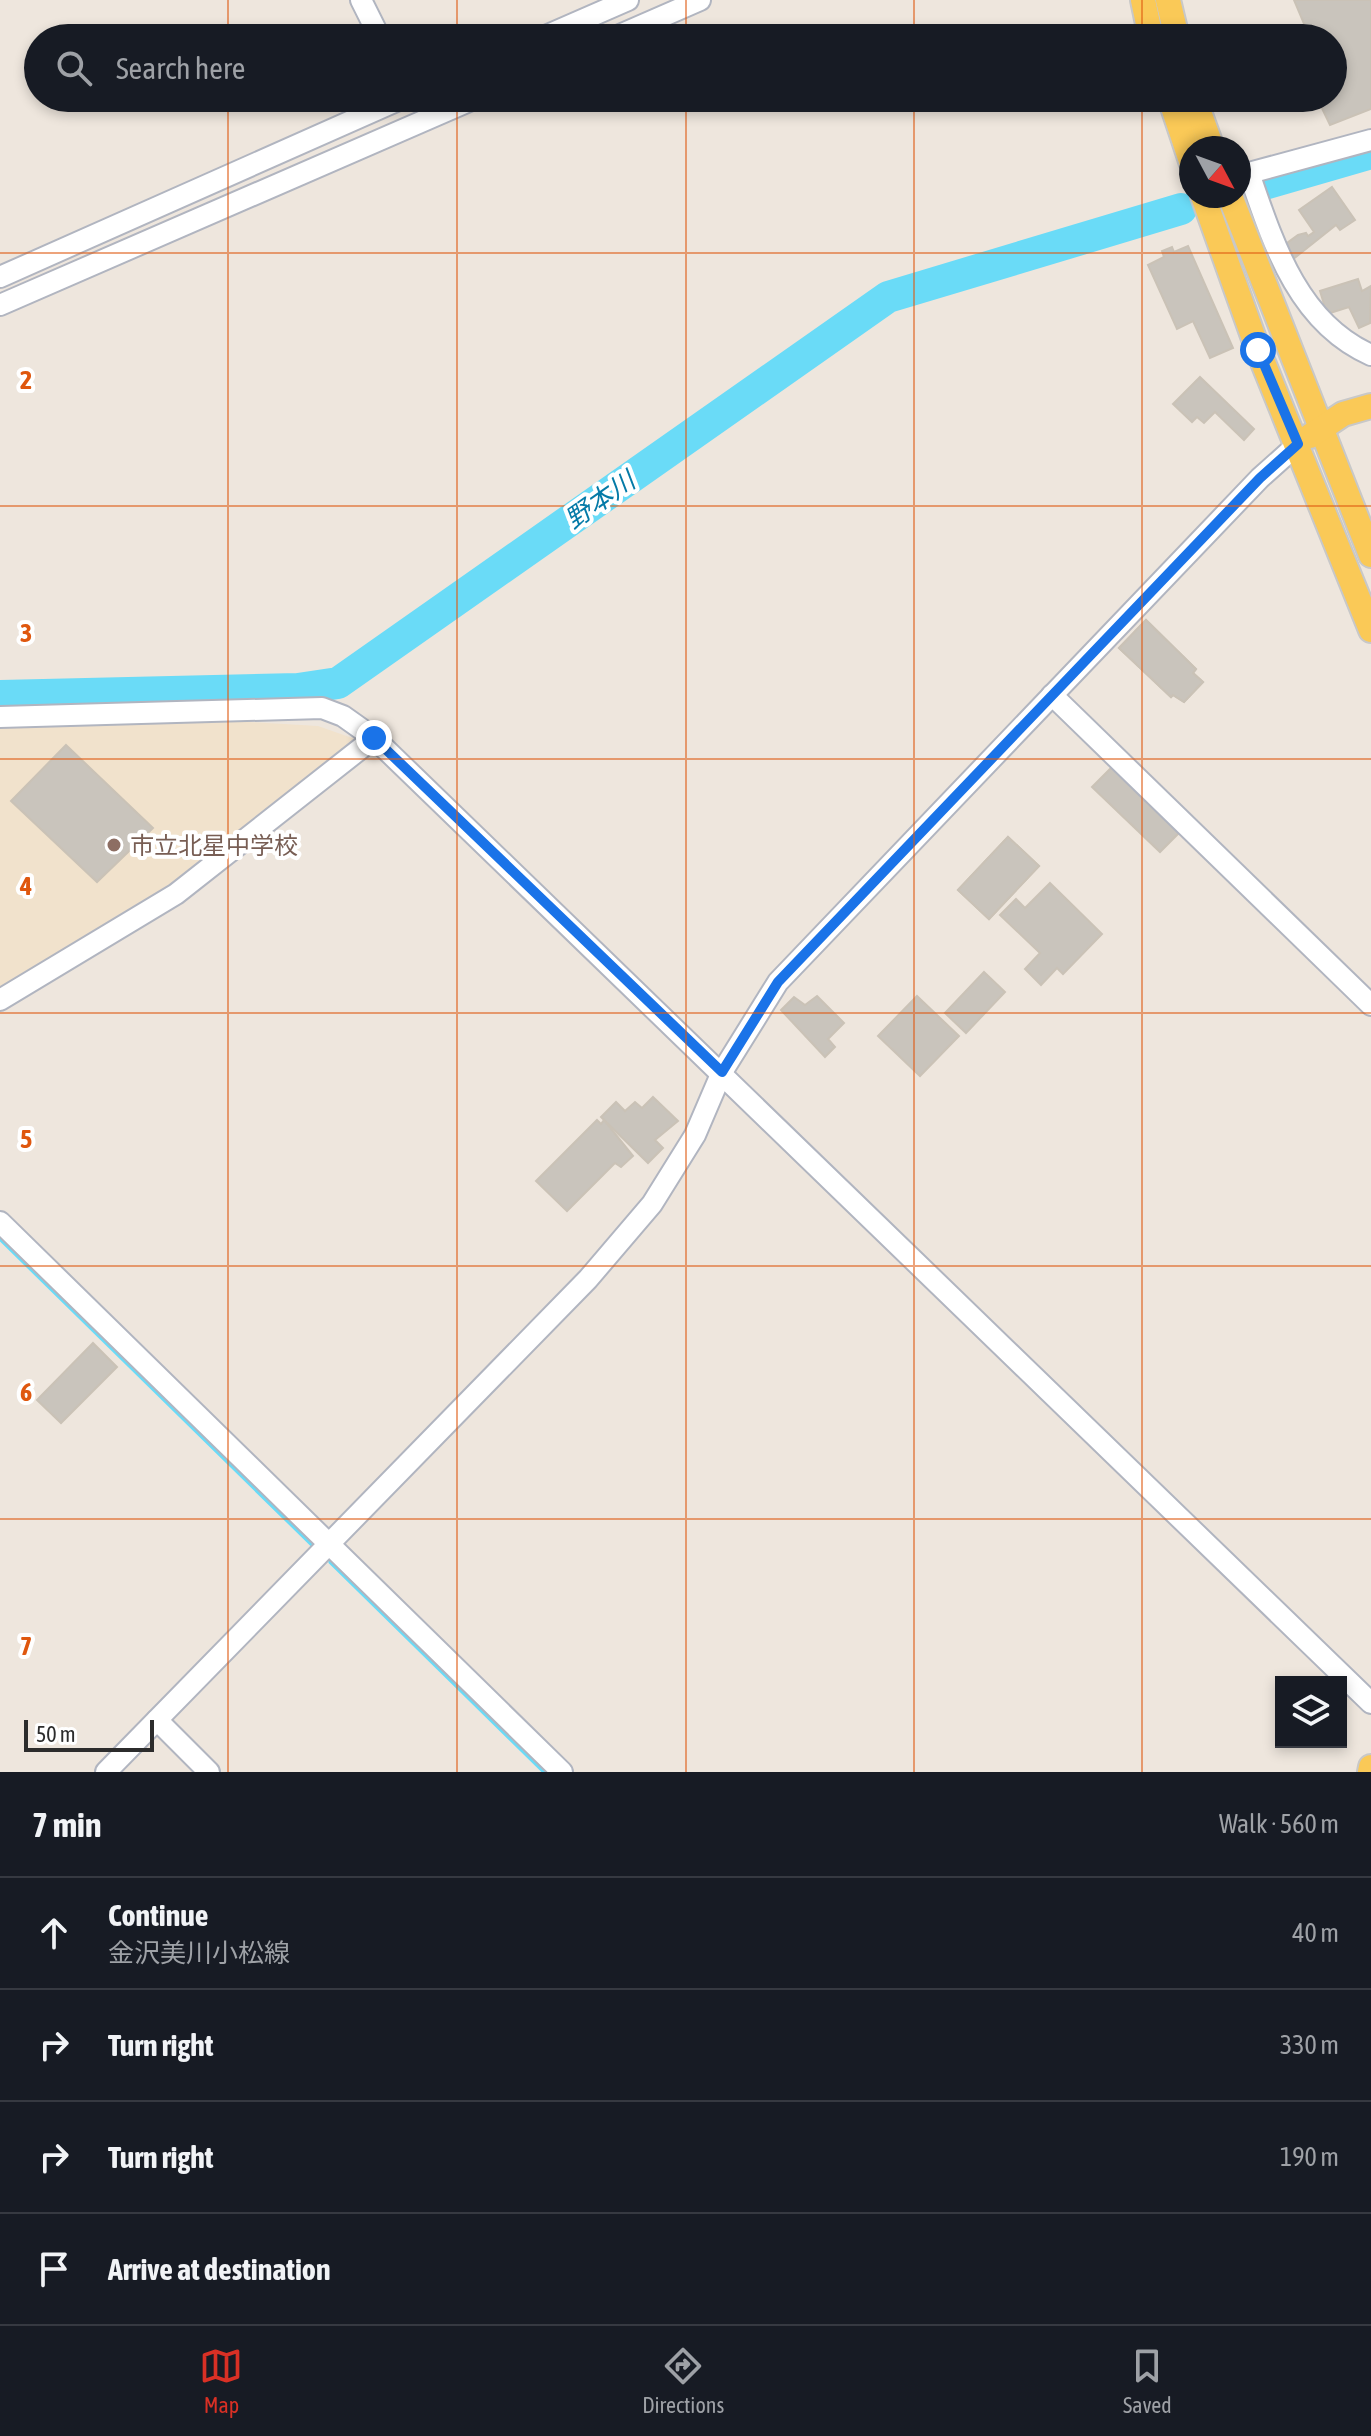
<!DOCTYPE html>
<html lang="en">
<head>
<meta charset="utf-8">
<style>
  :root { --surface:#171b24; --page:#20242c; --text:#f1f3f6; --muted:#9ea1a6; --line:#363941; --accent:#d93025 }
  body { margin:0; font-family:"Asap Condensed","Noto Sans JP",sans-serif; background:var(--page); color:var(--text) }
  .controls { position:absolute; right:24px; bottom:24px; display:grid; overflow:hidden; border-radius:0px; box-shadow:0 4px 12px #0003 }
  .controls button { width:72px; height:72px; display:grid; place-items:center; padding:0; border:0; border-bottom:2px solid var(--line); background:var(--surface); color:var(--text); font:40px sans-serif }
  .compass { position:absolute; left:1179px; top:136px; width:72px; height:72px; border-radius:50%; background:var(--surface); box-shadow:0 4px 12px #0003; rotate:131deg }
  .scale { position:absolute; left:24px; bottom:20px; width:130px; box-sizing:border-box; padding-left:8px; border:4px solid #2c2c2c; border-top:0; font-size:22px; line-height:28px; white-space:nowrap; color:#2c2c2c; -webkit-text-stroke:6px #fff; paint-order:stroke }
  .stop { position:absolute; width:24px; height:24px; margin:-18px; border:6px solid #1a73e8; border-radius:50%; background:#fff }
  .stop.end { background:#1a73e8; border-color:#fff; box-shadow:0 2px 8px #0008 }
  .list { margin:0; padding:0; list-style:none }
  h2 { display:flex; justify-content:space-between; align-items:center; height:104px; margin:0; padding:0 32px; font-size:34px }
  h2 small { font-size:26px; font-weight:400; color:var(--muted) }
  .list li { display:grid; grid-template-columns:52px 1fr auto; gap:24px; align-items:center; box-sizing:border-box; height:112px; padding:0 32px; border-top:2px solid var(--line) }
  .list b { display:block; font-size:30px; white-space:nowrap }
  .list p { margin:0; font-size:26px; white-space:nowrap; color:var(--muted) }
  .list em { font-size:26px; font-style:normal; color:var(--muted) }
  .icon { flex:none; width:44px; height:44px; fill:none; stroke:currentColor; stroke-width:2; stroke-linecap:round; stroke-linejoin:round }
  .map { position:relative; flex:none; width:1371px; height:1772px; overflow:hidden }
  .search { position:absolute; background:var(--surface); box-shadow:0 4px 12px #0003; left:24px; right:24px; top:24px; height:88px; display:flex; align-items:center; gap:20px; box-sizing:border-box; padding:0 28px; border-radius:44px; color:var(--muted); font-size:30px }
  .sheet { height:552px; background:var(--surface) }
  nav { display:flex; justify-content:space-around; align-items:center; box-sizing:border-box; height:112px; border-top:2px solid var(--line); background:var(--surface); font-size:22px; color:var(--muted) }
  nav a { display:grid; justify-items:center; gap:4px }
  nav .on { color:var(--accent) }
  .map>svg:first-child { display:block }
  .education { fill:#f1e2cc }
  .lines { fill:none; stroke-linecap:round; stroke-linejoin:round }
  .stream { stroke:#6adbf7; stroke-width:5 }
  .river { stroke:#6adbf7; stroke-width:32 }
  .building { fill:#c9c4bc; stroke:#cac2b6; stroke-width:2 }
  .minor-casing { stroke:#b1b5c0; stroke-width:24 }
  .major-casing { stroke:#c8c8c8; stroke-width:28 }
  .minor { stroke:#fff; stroke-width:20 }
  .major { stroke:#fac957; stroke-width:24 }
  .route { stroke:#1a73e8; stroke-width:10 }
  .grid { fill:none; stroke:#df570e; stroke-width:2; stroke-opacity:0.55 }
  .education-dot { fill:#8d6e63; stroke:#fff; stroke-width:3 }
  .labels { text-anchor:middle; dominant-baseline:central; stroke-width:8; stroke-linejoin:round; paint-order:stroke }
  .education-label { font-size:24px; fill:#785e54; stroke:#fff; text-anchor:start }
  .water-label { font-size:26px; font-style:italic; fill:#047aa7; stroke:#fff }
  .grid-label { font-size:26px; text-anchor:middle; font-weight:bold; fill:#df570e; stroke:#fff; stroke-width:8; stroke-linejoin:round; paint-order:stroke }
</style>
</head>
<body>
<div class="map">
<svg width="1371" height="1772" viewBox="0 0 1371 1772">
  <rect width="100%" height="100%" fill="#eee6dd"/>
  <path class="education" d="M232,721L318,726L355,739L356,745L181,882L0,995V727Z"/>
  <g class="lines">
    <g class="stream">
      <path d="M0,1238L313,1545"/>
      <path d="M331,1562L545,1772"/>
    </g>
    <g class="river">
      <path d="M1261,185L1371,153"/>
      <path d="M0,696L298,689L338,683L888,297L1181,209"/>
    </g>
  </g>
  <g class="building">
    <path d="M1294,0H1371V109L1330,125L1317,98H1333V38H1310Z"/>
    <path d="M1332,187L1355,220L1340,230L1336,225L1292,260L1284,248L1287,243L1298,235L1306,233L1308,236L1314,232L1299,210Z"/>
    <path d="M1188,246L1233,348L1210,358L1193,321L1177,329L1148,265L1164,257L1162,251L1172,247L1174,252Z"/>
    <path d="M1358,279L1362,291L1371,286L1370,323L1359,328L1349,307L1327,314L1320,291Z"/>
    <path d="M1200,377L1254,429L1244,440L1215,412L1204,423L1197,417L1192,422L1173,404Z"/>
    <path d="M1146,620L1196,669L1193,673L1203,682L1184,702L1173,695L1171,697L1119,648Z"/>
    <path d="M1146,620L1196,669L1193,673L1203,682L1184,702L1173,695L1171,697L1119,648Z"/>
    <path d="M66,745L153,828L97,882L11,801Z"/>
    <path d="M1113,766L1180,832L1160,852L1092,787Z"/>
    <path d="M1008,837L1039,866L989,919L958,890Z"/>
    <path d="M1008,837L1039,866L989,919L958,890Z"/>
    <path d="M1050,883L1102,934L1063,974L1057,968L1041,985L1025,969L1040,953L1000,915L1016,899L1025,908Z"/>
    <path d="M984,972L1005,992L966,1033L945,1013Z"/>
    <path d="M817,996L844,1023L828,1039L835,1047L825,1057L781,1010L794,997L805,1005Z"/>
    <path d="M917,996L959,1036L920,1076L878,1036Z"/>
    <path d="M653,1097L678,1121L655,1140L663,1148L648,1163L601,1117L616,1102L625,1111L635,1102L642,1108Z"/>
    <path d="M597,1120L601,1124L604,1120L633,1156L621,1167L615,1163L567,1211L536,1181Z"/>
    <path d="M93,1343L117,1367L61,1423L37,1400Z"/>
  </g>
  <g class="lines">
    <g class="minor-casing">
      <g id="minor">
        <path d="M361,0L380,38"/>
        <path d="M541,38L628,0"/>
        <path d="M613,38L700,0"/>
        <path d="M1371,140L1249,173C1273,243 1298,323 1371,355"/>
        <path d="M0,277L403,98"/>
        <path d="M0,305L476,98"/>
        <path d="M1052,695L1371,1005"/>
        <path d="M0,717L322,708L343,716L374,738L1371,1703"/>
        <path d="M0,1000L176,894L374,738"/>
        <path d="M0,1222L562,1772"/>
        <path d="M157,1720L209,1772"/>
        <path d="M106,1772L588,1279L652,1204L695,1135L722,1072L778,982L1260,478L1298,444"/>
      </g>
    </g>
    <g class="major-casing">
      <g id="major">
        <path d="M1143,0L1151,38"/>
        <path d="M1168,0L1177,38"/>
        <path d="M1170,98L1191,161"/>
        <path d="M1194,98L1212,148"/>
        <path d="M1203,196L1258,350L1371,630"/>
        <path d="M1230,196L1371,555"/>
        <path d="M1310,436L1343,414L1371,406"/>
        <path d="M1370,1772L1371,1767"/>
      </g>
    </g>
    <use href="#minor" class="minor"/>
    <use href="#major" class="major"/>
  </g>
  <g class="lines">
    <path class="route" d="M374,738L722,1072L778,982L1260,478L1298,444L1258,350"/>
  </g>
  <path class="grid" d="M228,0V38M457,0V38M686,0V38M914,0V38M1142,0V38M228,98V1772M457,98V1772M686,98V1772M914,98V1772M1142,98V1772M0,253H1371M0,506H1371M0,759H1371M0,1013H1371M0,1266H1371M0,1519H1371"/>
  <circle class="education-dot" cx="114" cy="845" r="8"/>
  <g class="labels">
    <g class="education-label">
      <text x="130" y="845">市立北星中学校</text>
    </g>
    <g class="water-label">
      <text transform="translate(600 500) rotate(-35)">野本川</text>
    </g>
  </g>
  <g class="grid-label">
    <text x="26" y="389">2</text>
    <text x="26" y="642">3</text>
    <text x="26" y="895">4</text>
    <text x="26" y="1148">5</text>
    <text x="26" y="1401">6</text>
    <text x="26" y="1655">7</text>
  </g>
</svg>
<div class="controls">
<button><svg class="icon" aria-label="layers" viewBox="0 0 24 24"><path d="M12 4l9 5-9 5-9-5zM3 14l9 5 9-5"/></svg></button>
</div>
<svg class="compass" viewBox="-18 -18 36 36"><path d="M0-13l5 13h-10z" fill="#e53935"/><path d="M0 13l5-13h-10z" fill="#9ea1a6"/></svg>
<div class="scale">50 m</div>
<div class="stop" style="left:1258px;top:350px"></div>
<div class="stop end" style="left:374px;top:738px"></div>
<div class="search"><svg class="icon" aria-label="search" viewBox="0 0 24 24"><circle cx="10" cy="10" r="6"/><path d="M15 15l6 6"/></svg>Search here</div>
</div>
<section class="sheet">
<h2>7 min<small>Walk · 560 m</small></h2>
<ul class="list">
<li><svg class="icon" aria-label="ahead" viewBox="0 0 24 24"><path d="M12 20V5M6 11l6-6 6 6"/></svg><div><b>Continue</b><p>金沢美川小松線</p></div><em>40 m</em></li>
<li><svg class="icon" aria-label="right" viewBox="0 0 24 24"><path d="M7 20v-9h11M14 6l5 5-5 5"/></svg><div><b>Turn right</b></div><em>330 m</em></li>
<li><svg class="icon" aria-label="right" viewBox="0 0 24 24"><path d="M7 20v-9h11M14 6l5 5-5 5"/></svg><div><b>Turn right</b></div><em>190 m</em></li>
<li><svg class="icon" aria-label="arrive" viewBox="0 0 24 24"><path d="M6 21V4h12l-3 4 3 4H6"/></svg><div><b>Arrive at destination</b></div></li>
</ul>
</section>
<nav>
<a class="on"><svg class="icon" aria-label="map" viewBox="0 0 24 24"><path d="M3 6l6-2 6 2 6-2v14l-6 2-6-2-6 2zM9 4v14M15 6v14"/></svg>Map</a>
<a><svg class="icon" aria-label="directions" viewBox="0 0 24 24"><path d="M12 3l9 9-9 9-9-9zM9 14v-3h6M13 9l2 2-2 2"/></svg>Directions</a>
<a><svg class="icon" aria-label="saved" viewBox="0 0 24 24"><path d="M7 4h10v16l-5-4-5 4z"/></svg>Saved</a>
</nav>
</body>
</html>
